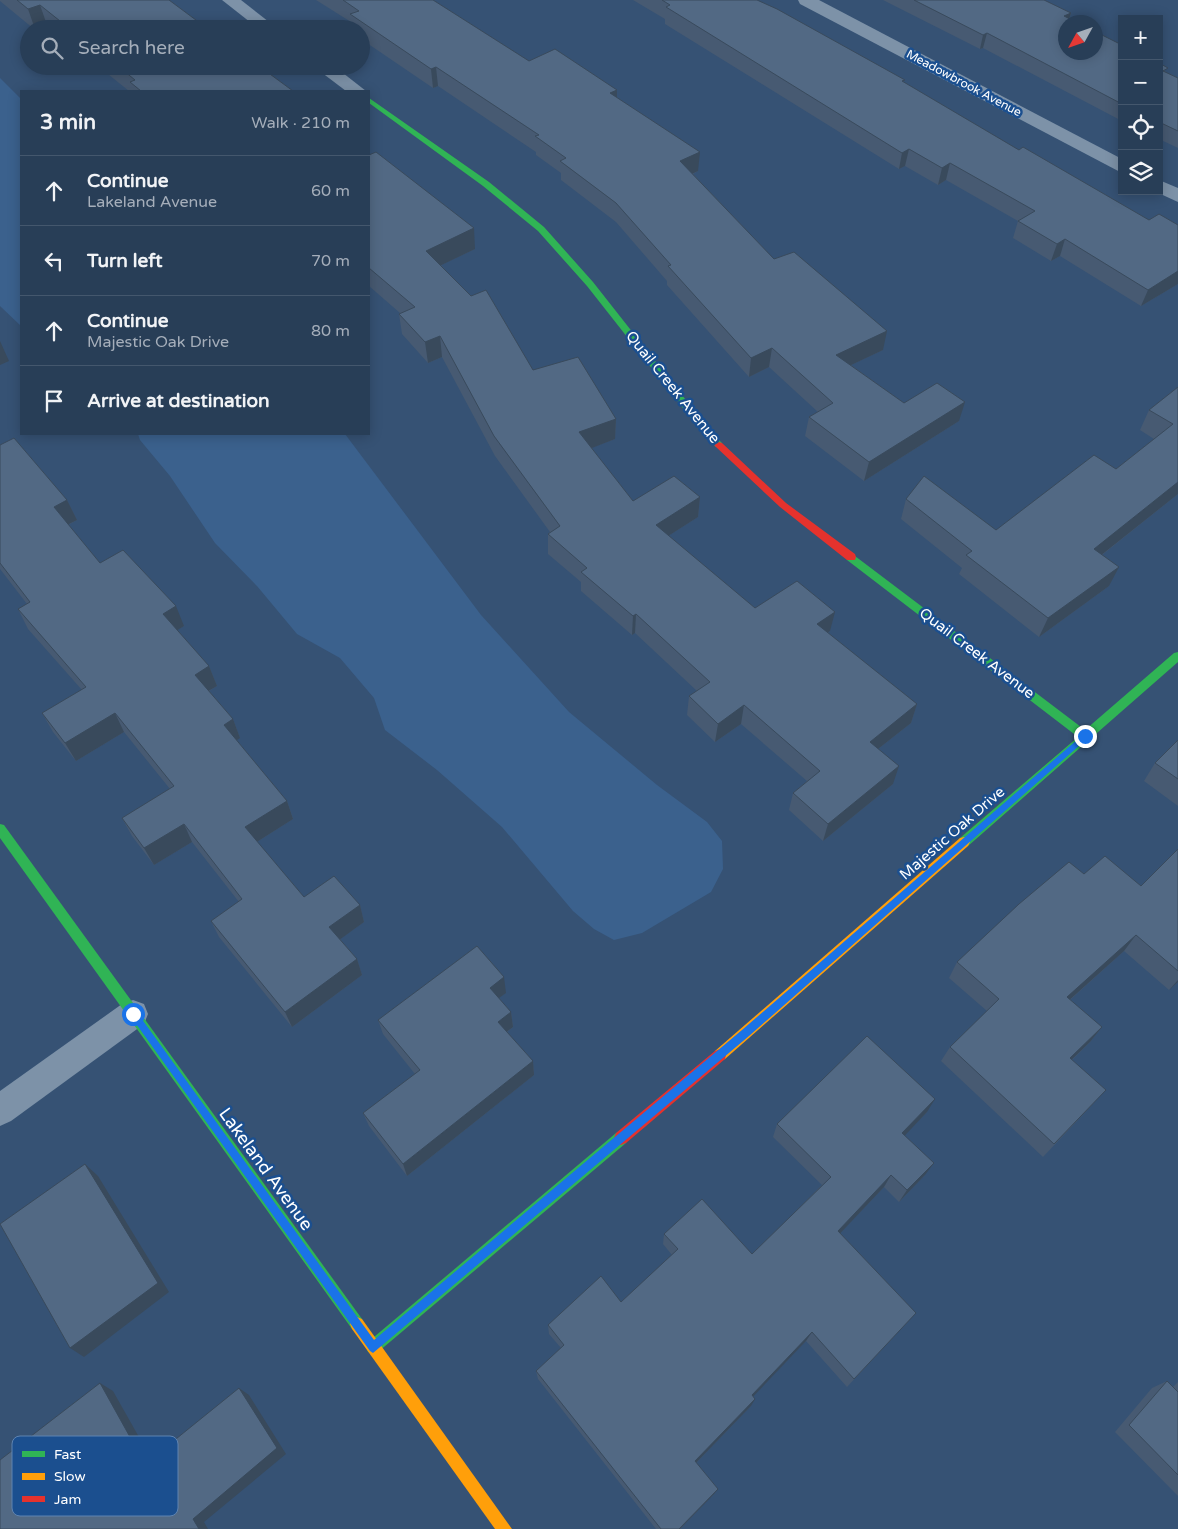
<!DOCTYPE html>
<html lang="en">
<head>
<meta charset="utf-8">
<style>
  :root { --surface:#283e57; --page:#30455d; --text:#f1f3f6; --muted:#a5aeba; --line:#44576d }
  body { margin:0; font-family:"Varela Round",sans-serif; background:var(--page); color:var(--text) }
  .controls { position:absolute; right:15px; top:15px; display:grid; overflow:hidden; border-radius:0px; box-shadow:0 2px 12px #0003 }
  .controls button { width:45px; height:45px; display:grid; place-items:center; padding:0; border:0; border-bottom:1px solid var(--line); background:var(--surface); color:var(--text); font:25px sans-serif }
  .compass { position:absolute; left:1058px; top:15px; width:45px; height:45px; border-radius:50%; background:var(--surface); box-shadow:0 2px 12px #0003; rotate:230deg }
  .stop { position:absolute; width:15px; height:15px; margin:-11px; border:4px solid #1a73e8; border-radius:50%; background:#fff }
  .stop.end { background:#1a73e8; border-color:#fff; box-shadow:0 1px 5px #0008 }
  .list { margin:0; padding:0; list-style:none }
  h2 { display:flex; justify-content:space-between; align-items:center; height:65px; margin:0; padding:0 20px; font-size:21px }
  h2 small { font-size:16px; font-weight:400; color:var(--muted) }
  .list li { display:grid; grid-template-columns:32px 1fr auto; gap:15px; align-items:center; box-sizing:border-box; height:70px; padding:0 20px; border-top:1px solid var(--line) }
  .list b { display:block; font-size:19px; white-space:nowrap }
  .list p { margin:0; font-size:16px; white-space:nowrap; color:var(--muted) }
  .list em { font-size:16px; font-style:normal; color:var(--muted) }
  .icon { flex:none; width:28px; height:28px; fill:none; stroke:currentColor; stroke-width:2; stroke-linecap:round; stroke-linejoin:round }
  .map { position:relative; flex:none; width:1178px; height:1529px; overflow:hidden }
  .search { position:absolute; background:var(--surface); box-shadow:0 2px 12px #0003; left:20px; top:20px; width:350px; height:55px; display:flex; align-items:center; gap:12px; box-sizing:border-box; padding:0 18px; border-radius:28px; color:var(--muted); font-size:19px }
  .panel { position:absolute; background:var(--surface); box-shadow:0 2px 12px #0003; left:20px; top:90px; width:350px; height:345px; border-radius:0px }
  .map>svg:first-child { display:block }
  .water { fill:#3b618d }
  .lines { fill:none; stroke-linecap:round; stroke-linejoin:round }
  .street { fill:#7d92a8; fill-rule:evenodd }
  .fast { fill:#30b455; fill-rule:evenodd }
  .slow { fill:#ff9f0a; fill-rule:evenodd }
  .jam { fill:#e5322d; fill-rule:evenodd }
  .wall { fill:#475a72 }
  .shaded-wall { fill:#394a5c }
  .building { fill:#526984; stroke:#394a5c }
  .route { fill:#1a73e8 }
  .labels { text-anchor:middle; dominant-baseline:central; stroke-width:5; stroke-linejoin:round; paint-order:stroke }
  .far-street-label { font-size:12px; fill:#fff; stroke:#1b4f8f }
  .street-label { font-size:15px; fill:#fff; stroke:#1b4f8f }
  .near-street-label { font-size:18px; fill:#fff; stroke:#1b4f8f }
  .key { fill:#1b4f8f; stroke:#5f84b1; stroke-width:1 }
  .key-label { font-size:14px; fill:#fff }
</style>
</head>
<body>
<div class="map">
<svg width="1178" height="1529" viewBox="0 0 1178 1529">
  <rect width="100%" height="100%" fill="#365274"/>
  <g class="water">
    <path d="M0,78L21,99V326L0,306Z"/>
    <path d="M138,434H345L481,615L569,712L657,785L707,822L722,841L723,869L711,892L642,933L614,940L594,929L573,911L502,827L437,770L385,730L374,698L340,658L297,634L257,586L215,543L170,476L140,440Z"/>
  </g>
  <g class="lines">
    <g class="street">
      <path d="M222,0H241L278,29H259Z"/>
      <path d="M798,0H819L1122,159V173L800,4Z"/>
      <path d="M313,66H334L366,91H346Z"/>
      <path d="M1159,180L1178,188V202L1154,191H1159Z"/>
      <path d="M133,1000L144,1004L148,1014L144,1024L11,1121L0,1126V1091L122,1004Z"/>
    </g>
    <g class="fast">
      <path d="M369,98L489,182L544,227L593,282L711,432L722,443V447H716L705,436L587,286L538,231L483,186L369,103Z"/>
      <path d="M851,553L1085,730L1174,653L1178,652V662L968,846L964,847L960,846L958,842L960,838L1078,737L847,560L846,557L847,554Z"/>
      <path d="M0,824L4,825L362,1319L364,1324L362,1329L357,1331L352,1329L0,838Z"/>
      <path d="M621,1131L626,1133L628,1138L626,1143L378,1352L373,1354L368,1352L366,1347L368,1342L616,1133Z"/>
    </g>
    <g class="slow">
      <path d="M964,837L968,838L970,842L968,846L725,1059L720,1061L715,1059L714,1055L715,1051L960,838Z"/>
      <path d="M357,1317L362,1319L512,1529H495L352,1329L350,1324L352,1319Z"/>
    </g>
    <g class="jam">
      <path d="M719,442L722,443L786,503L855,554L856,557L855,560H847L780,507L716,447L714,445Z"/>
      <path d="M720,1049L725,1051L726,1055L725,1059L626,1143L621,1145L616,1143L614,1138L616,1133L715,1051Z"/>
    </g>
  </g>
  <g class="wall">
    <path d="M0,0H169L208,29H52L47,25L37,29H34L0,1Z"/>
    <path d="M316,0H433L529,61L617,90V98L698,171L693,174L774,259L883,350L851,365L904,403L959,421L864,481L805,436L809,417L818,412L769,367L749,377L667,285V281L616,222L561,180V173L536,155V152L438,86L433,88L361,39V29H352L351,22Z"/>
    <path d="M633,0H757L905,83L1019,150L1149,220L1178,225V284L1141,306L1060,256L1051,261L1013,238L1018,221L946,180L938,185L905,166L899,169L665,24V19Z"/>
    <path d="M883,0H1044L1071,13L1069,19L1122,45V121L983,48L980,49Z"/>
    <path d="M1159,63L1166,72L1178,78V148L1159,139Z"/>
    <path d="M98,66H259L293,91H129Z"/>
    <path d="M369,155L475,249L441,265L533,370L616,419L615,439L591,448L633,501L700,497L698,517L668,536L755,608L830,631L828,633L917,704L911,723L878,749L893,784L823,841L789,810L793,793L807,781L741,724L715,742L687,715L689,696L697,691L635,633L632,635L581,591V582L548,554V534L550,532L495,456L442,357L428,363L402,334L399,314L400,313L369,286Z"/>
    <path d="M1178,387V494L1102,555L1109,586L1039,637L959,574L962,568L901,519L906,499L996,530L1116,469L1154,439L1140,430L1149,410Z"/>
    <path d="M0,445L67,500L77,520L68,525L100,563L184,626L177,630L209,666L217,686L209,691L233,719L240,738L236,740L287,801L293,819L257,842L304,897L360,905L364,922L340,939L357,959L362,975L292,1027L219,937L211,921L239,902L192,842L154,865L132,836L122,818L170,789L124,732L76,761L53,732L42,713L82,690L28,629L18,609L27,604L0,569Z"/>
    <path d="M1178,740V806L1144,781L1155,763Z"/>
    <path d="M1178,849V982L1169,990L1124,951L1070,1000L1102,1027L1090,1042L1072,1060L1094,1103L1043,1157L941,1061L950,1047L987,1011L949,978L957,962L1084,874L1141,886Z"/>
    <path d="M506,993L498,998L511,1012L513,1027L507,1032L533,1061L534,1075L407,1176L369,1126L363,1113L415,1074L383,1034L378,1020Z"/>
    <path d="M927,1112L904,1135L925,1175L899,1202L884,1187L840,1233L916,1313L847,1387L806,1341L753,1396L751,1406L696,1463L718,1489L714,1494L680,1529H656L538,1379L536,1371L561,1348L549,1334L548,1325L621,1302L672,1255L663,1244L664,1234L752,1254L822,1185L773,1137L777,1124Z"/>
    <path d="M1167,1381L1173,1387L1178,1382V1496L1115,1432L1152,1388Z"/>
  </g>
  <g class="shaded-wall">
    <path d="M40,5L47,25L37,29H35L28,9Z"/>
    <path d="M1071,13L1068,22L1064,16Z"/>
    <path d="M987,33L983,48L980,49L983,35Z"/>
    <path d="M436,67L438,86L433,88L431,69Z"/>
    <path d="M617,90V109L610,93Z"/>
    <path d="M909,149L905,166L899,169L902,153Z"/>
    <path d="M700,152L698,171L679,180L680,161Z"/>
    <path d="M950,163L946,180L938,185L942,168Z"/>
    <path d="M474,228L475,249L429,271L426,251Z"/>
    <path d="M1065,239L1060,256L1051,261L1057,244Z"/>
    <path d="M1178,271V284L1141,306L1148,290Z"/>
    <path d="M887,331L883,350L832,374L836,355Z"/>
    <path d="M440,336L442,357L428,363L425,342Z"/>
    <path d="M0,341L9,361L0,365Z"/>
    <path d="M772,348L769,367L749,377L751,358Z"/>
    <path d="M965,402L959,421L864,481L869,462Z"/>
    <path d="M616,419L615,439L579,453V432Z"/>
    <path d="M1178,482V494L1085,568L1094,549Z"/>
    <path d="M700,497L698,517L654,545L656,525Z"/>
    <path d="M67,500L77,520L63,527L54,507Z"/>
    <path d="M1119,567L1109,586L1039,637L1048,618Z"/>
    <path d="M176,606L184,626L171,634L163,614Z"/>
    <path d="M835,612L830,631L813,643L817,624Z"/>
    <path d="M636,614L635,633L632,635L633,616Z"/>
    <path d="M209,666L217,686L203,694L195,675Z"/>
    <path d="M917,704L911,723L864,760L870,742Z"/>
    <path d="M744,705L741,724L715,742L718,724Z"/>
    <path d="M115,713L124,732L76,761L65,743Z"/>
    <path d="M233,719L240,738L231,744L224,725Z"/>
    <path d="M899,766L893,784L823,841L828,824Z"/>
    <path d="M287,801L293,819L252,845L245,827Z"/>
    <path d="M184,824L192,842L154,865L144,848Z"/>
    <path d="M360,905L364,922L335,943L329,927Z"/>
    <path d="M1136,935L1124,951L1056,1012L1067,997Z"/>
    <path d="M357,959L362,975L292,1027L285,1012Z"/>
    <path d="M504,977L506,993L492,1003L490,988Z"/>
    <path d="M1178,980V982L1169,990Z"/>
    <path d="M511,1012L513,1027L500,1037L498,1022Z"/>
    <path d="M1102,1027L1090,1042L1059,1072L1070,1058Z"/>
    <path d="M533,1061L534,1075L407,1176L403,1164Z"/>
    <path d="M935,1099L927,1112L895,1146L902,1133Z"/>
    <path d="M934,1163L925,1175L899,1202L907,1190Z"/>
    <path d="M85,1164L98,1176L169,1292L84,1357L70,1348Z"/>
    <path d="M891,1175L884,1187L832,1242L838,1231Z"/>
    <path d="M812,1332L806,1341L748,1402L752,1395Z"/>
    <path d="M100,1383L113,1391L157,1469L145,1464Z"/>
    <path d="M239,1388L249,1395L286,1454L204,1522L208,1529H199L193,1519Z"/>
    <path d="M755,1399L751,1406L692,1467L695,1461Z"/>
    <path d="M718,1489L714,1494L680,1529H679Z"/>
  </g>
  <g class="building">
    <path d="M17,0H169L208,29H70L40,5L28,9Z"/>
    <path d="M343,0H433L529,61L555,49L617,90L610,93L700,152L680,161L774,259L794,252L887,331L836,355L904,403L937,383L965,402L869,462L809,417L833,403L772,348L751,358L668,266L671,265L616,203L560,161L566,158L535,136L539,135L436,67L431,69L350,14L359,11Z"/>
    <path d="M662,0H757L777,9L905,80L902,81L1019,150L1023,147L1149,220L1159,214L1178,225V271L1148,290L1065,239L1057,244L1018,221L1035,211L950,163L942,168L909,149L902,153L666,7L670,5Z"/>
    <path d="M914,0H1044L1071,13L1064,16L1076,22H1066V52H1096V32L1122,45V104L987,33L983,35Z"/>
    <path d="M1159,63L1168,68L1163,71L1178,78V131L1159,122Z"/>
    <path d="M118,66H259L293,91H141L130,82L135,80Z"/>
    <path d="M376,152L474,228L426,251L471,296L486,290L533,370L578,357L616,419L579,432L633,501L674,476L700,497L656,525L755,608L797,581L835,612L817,624L917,704L870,742L899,766L828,824L793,793L820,771L744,705L718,724L689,696L710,682L636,614L633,616L581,572L587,568L548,534L560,526L494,436L440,336L425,342L399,314L415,307L369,268V155Z"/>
    <path d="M1178,387V482L1094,549L1119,567L1048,618L966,555L972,551L906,499L924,476L996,530L1094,455L1116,469L1173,424L1149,410Z"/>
    <path d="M14,438L67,500L54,507L100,563L123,550L176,606L163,614L209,666L195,675L233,719L224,725L287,801L245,827L304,897L334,876L360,905L329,927L357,959L285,1012L211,921L242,899L184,824L144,848L122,818L174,786L115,713L65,743L42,713L86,687L18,609L30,602L0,563V445Z"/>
    <path d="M1178,740V779L1155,763Z"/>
    <path d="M1178,849V971L1136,935L1067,997L1102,1027L1070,1058L1106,1090L1054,1144L950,1047L999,999L957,962L1019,904L1069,862L1084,874L1105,856L1141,886Z"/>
    <path d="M477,946L504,977L490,988L511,1012L498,1022L533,1061L403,1164L363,1113L420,1070L378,1020Z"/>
    <path d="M867,1036L935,1099L902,1133L934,1163L907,1190L891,1175L838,1231L916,1313L854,1379L812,1332L752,1395L755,1399L695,1461L718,1489L679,1529H661L536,1371L564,1345L548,1325L601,1276L621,1302L678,1249L664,1234L702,1199L752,1254L831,1177L777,1124Z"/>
    <path d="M85,1164L158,1283L70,1348L0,1224Z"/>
    <path d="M1167,1381L1178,1392V1475L1129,1425Z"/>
    <path d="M100,1383L145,1464L239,1388L277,1448L193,1519L199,1529H0V1460Z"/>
  </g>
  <path class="route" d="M1085,733L1088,734V738L749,1036L373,1353L370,1351L129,1014L133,1010L136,1011L374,1340L742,1030Z"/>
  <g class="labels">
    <g class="far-street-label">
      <text transform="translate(964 83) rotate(28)">Meadowbrook Avenue</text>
    </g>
    <g class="street-label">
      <text transform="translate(673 387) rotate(51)">Quail Creek Avenue</text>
      <text transform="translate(977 653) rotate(37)">Quail Creek Avenue</text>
      <text transform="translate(952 833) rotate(-41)">Majestic Oak Drive</text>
    </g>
    <g class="near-street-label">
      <text transform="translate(266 1169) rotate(54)">Lakeland Avenue</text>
    </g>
  </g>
  <rect x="12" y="1436" width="166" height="80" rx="8" class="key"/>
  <rect x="22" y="1451" width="23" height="6" fill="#30b455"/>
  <rect x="22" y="1473" width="23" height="7" fill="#ff9f0a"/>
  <rect x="22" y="1496" width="23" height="6" fill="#e5322d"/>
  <g class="key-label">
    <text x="54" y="1459">Fast</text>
    <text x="54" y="1481">Slow</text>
    <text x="54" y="1504">Jam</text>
  </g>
</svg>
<div class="controls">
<button>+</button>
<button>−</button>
<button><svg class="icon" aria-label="locate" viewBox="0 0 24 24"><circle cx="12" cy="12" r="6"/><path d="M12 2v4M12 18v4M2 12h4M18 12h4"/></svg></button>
<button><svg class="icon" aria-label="layers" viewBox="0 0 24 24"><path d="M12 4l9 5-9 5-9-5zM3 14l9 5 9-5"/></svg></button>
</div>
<svg class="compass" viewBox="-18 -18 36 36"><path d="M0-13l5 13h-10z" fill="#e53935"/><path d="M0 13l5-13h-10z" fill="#a5aeba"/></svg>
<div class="stop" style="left:133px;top:1014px"></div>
<div class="stop end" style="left:1085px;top:736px"></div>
<div class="search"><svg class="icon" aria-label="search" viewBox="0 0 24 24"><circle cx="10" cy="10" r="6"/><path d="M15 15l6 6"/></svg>Search here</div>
<section class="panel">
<h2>3 min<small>Walk · 210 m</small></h2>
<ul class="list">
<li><svg class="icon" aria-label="ahead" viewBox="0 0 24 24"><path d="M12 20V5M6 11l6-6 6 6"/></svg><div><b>Continue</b><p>Lakeland Avenue</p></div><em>60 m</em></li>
<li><svg class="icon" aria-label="left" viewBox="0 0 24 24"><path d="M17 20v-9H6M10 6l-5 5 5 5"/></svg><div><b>Turn left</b></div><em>70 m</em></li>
<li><svg class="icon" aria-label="ahead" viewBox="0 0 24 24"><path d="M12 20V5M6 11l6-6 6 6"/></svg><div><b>Continue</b><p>Majestic Oak Drive</p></div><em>80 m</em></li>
<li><svg class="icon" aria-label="arrive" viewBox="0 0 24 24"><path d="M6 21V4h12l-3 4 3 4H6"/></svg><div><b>Arrive at destination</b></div></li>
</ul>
</section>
</div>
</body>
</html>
